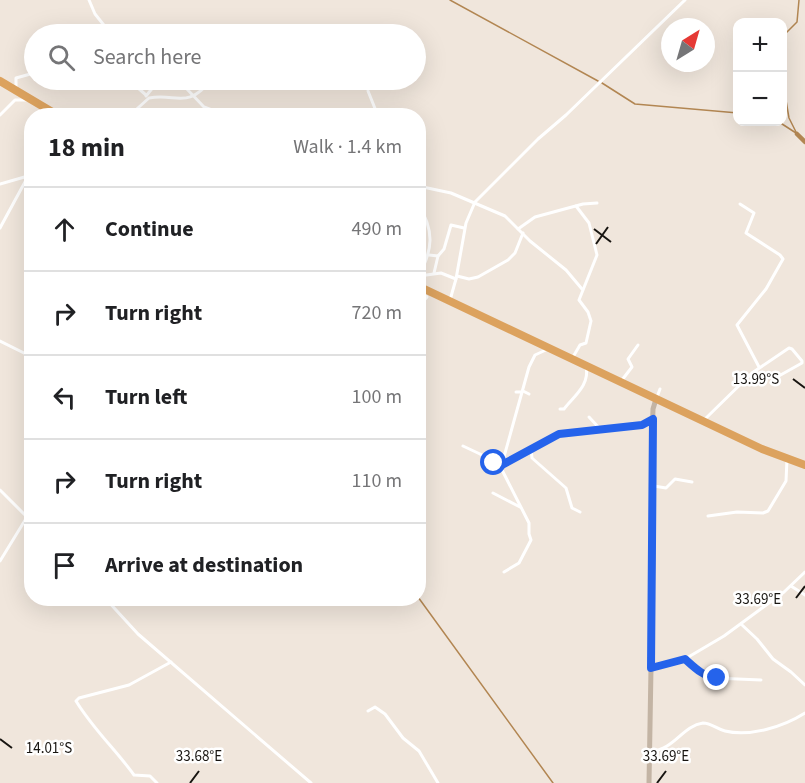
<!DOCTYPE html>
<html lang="en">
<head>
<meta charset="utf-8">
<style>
  :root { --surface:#fff; --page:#f6f6f6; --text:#202124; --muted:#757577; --line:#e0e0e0 }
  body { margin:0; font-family:"Source Sans 3",sans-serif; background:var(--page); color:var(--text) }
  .controls { position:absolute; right:18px; top:18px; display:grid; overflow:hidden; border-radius:12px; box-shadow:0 6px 24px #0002 }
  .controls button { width:54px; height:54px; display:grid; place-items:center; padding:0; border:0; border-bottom:2px solid var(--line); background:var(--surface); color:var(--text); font:30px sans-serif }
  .compass { position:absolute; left:661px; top:18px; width:54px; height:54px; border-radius:50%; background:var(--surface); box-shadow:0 6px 24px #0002; rotate:37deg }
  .stop { position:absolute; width:18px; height:18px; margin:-14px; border:4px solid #2563eb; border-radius:50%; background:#fff }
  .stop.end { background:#2563eb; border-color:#fff; box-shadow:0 2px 6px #0008 }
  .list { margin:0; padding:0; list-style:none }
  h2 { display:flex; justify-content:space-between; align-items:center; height:78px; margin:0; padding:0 24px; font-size:26px }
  h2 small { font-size:20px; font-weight:400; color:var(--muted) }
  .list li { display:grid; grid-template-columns:39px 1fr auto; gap:18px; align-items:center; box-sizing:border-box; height:84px; padding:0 24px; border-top:2px solid var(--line) }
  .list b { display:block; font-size:22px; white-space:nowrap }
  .list em { font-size:20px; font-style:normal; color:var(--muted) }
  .icon { flex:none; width:33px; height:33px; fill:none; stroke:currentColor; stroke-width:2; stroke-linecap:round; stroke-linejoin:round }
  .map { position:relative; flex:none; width:805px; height:783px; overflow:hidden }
  .search { position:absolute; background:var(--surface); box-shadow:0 6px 24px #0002; left:24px; top:24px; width:402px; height:66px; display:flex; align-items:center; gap:15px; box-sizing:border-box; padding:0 21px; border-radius:33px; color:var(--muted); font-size:22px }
  .panel { position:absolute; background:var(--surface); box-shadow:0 6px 24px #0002; left:24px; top:108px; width:402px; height:498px; border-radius:24px }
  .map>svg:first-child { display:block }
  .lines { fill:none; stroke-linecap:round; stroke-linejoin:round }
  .stream { stroke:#b28652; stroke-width:1.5 }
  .river { stroke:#b28652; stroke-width:4.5 }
  .street { stroke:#fff; stroke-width:3 }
  .secondary { stroke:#c3b4a4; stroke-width:5 }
  .highway { stroke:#dca25e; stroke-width:8 }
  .route { stroke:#2563eb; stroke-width:8 }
  .ticks { fill:none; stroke:#181511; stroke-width:2 }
  .ticks-label { font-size:15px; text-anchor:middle; fill:#181511; stroke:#fff; stroke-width:5; stroke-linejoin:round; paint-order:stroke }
</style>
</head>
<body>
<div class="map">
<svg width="805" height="783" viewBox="0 0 805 783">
  <rect width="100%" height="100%" fill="#f0e6dc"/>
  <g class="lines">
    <g class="stream">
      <path d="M450,0L598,81"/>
      <path d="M782,37L797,22L799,0"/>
      <path d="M782,77L789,118L797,134"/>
      <path d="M602,83L635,104L738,113"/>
      <path d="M779,122L796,133"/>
      <path d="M418,597L553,783"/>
    </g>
    <path class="river" d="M797,134L805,142"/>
    <g class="street">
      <path d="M89,0L95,14L111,34"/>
      <path d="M169,80L185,87L204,107L228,116"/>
      <path d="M138,88L146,95"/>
      <path d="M16,89V78L34,73"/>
      <path d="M368,91L378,116"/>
      <path d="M146,96L159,80"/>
      <path d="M0,115L15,100H28"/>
      <path d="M129,116L149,98C177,93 187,110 211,80"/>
      <path d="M0,184L28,176"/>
      <path d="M418,186L451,193L505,216L530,241L566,270L582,289"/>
      <path d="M418,204C435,231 433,250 418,277"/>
      <path d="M740,204L754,213L746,233L780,255L783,259L766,289L737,325L759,367"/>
      <path d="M0,228L32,169"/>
      <path d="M518,229L535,217L583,204L597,203"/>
      <path d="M429,255L438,256L444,249L451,225L464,228"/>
      <path d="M434,273L438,256"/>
      <path d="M419,276L441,273L456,279"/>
      <path d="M457,276L469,279L478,277L508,260L515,253L523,233"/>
      <path d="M418,290L427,297L418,307"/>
      <path d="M450,300L456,279L466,223L475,202L538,139L566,115L685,0"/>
      <path d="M0,341L32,357"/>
      <path d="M573,357L580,345L586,343L591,321L588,312L579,300L597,255L589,223L576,206"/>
      <path d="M622,380L632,367L628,359L638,345"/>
      <path d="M523,391L529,394"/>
      <path d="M516,392H522"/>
      <path d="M657,397L660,389"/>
      <path d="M560,409H564C574,396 590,385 586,367"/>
      <path d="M589,417L601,430"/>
      <path d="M704,420L752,373L789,348L792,349L802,361V363L777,377"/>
      <path d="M463,446L480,454L500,466L559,434L642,425L651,420"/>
      <path d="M531,448L532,458L566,488L572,508L580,512"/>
      <path d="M502,464L529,367L535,355L548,349"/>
      <path d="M500,466L529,523V534L531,540L519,563L504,572"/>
      <path d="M654,486L666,488L675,479L692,482"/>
      <path d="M0,490L32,522"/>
      <path d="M493,493L520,507"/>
      <path d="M708,516L737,512L763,513L768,511L786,481L787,459"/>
      <path d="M0,561L27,517"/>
      <path d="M791,586L805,595"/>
      <path d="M105,598L138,634L311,783"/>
      <path d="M741,624L757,639L773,659L791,672L805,685"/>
      <path d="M686,660L697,670L714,678L761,680"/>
      <path d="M651,668L685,659L724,636L784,592L805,572"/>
      <path d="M368,711L375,707L385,714L403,738L419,751L438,783"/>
      <path d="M650,752C656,751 662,749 667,746C679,739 688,725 703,723C711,723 717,729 725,731C750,737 783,727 805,713"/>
      <path d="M157,783L150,776L134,775C116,750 93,729 76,701L79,698L129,685L171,662"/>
    </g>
    <path class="secondary" d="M649,783L653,553L652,440L653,409L656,399"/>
    <g class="highway">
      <path d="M0,81L59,116"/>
      <path d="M418,286L762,449L805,465"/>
    </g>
  </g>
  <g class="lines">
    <path class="route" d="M494,463L500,466L559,434L642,425L653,419L651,668L685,659C695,668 704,677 717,678"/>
  </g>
  <path class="ticks" d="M594,229L611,242M596,244L608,227M793,379L805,388M796,598L805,586M0,739L12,748M190,783L199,771M657,783L666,771"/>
  <g class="ticks-label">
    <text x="756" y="384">13.99°S</text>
    <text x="758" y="604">33.69°E</text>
    <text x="49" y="753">14.01°S</text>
    <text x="199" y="761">33.68°E</text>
    <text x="666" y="761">33.69°E</text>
  </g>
</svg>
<div class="controls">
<button>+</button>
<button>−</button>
</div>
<svg class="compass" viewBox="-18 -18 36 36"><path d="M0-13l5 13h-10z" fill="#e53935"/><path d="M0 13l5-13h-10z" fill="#757577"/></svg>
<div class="stop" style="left:494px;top:463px"></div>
<div class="stop end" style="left:717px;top:678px"></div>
<div class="search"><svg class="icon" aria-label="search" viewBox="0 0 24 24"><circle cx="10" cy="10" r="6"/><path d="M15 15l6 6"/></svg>Search here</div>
<section class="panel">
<h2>18 min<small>Walk · 1.4 km</small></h2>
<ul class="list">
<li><svg class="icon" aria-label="ahead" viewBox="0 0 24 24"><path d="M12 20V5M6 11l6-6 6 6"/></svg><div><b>Continue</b></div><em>490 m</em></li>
<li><svg class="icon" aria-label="right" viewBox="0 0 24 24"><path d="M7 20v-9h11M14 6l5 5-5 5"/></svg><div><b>Turn right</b></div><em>720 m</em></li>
<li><svg class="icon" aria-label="left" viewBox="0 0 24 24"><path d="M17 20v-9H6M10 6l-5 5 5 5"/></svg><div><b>Turn left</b></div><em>100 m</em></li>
<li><svg class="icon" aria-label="right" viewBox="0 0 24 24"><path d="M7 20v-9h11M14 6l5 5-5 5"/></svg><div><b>Turn right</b></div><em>110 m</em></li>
<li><svg class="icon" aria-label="arrive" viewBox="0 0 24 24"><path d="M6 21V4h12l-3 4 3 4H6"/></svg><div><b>Arrive at destination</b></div></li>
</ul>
</section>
</div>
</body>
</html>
